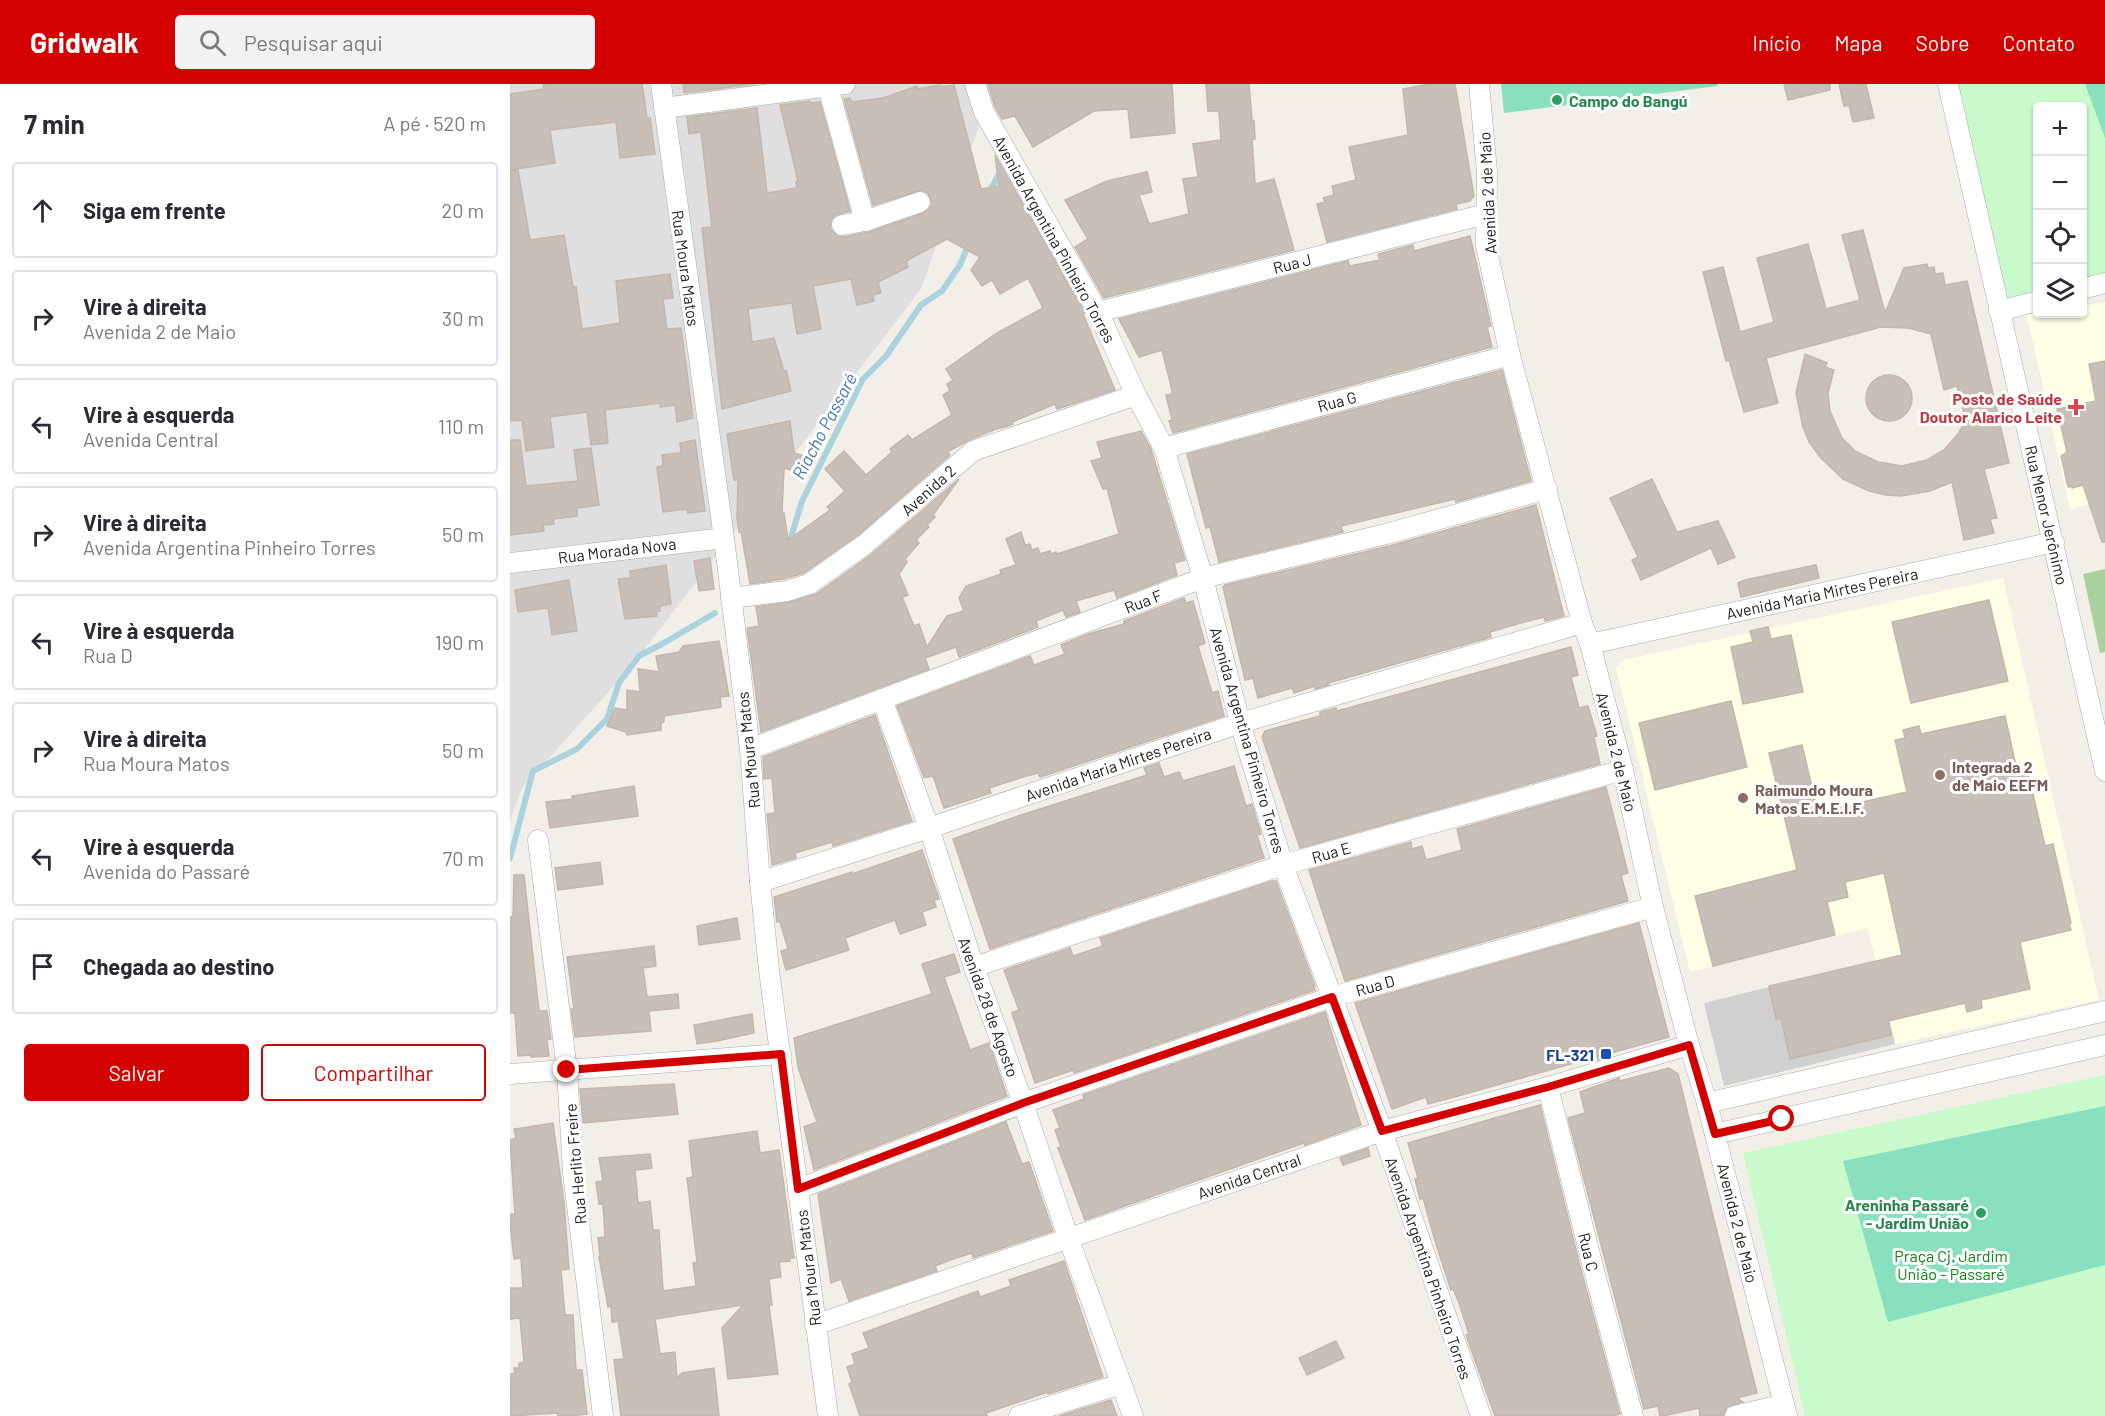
<!DOCTYPE html>
<html lang="pt">
<head>
<meta charset="utf-8">
<style>
  :root { --surface:#fff; --page:#f2f2f3; --text:#2b2b33; --muted:#7c7c81; --line:#e1e1e2; --accent:#d40000 }
  body { margin:0; font-family:Barlow,sans-serif; background:var(--page); color:var(--text) }
  .controls { position:absolute; right:18px; top:18px; display:grid; overflow:hidden; border-radius:6px; box-shadow:0 2px 4px #0004 }
  .controls button { width:54px; height:54px; display:grid; place-items:center; padding:0; border:0; border-bottom:2px solid var(--line); background:var(--surface); color:var(--text); font:30px sans-serif }
  .stop { position:absolute; width:18px; height:18px; margin:-14px; border:4px solid #d40000; border-radius:50%; background:#fff }
  .stop.end { background:#d40000; border-color:#fff; box-shadow:0 2px 6px #0008 }
  .list { margin:0; padding:0; list-style:none }
  h2 { display:flex; justify-content:space-between; align-items:center; height:78px; margin:0; padding:0 24px; font-size:26px }
  h2 small { font-size:20px; font-weight:400; color:var(--muted) }
  .list li { display:grid; grid-template-columns:39px 1fr auto; gap:18px; align-items:center; box-sizing:border-box; height:96px; margin:0 12px 12px; padding:0 12px; border:2px solid var(--line); border-radius:6px }
  .list b { display:block; font-size:22px; white-space:nowrap }
  .list p { margin:0; font-size:20px; white-space:nowrap; color:var(--muted) }
  .list em { font-size:20px; font-style:normal; color:var(--muted) }
  .actions { display:flex; gap:12px; padding:18px 24px }
  .actions a { flex:1; padding:14px 0; border:2px solid var(--accent); border-radius:6px; text-align:center; font-size:21px; color:var(--accent) }
  .actions .main { background:var(--accent); color:#fff }
  .icon { flex:none; width:33px; height:33px; fill:none; stroke:currentColor; stroke-width:2; stroke-linecap:round; stroke-linejoin:round }
  .map { position:relative; flex:none; width:1595px; height:1332px; overflow:hidden }
  header { display:flex; align-items:center; gap:36px; box-sizing:border-box; height:84px; padding:0 30px; background:var(--accent); color:#fff }
  header strong { font-size:28px }
  nav { display:flex; gap:33px; margin-inline-start:auto; font-size:21px }
  .search { width:420px; height:54px; background:var(--page); display:flex; align-items:center; gap:15px; box-sizing:border-box; padding:0 21px; border-radius:6px; color:var(--muted); font-size:22px }
  main { display:flex }
  aside { flex:1; background:var(--surface) }
  .map>svg:first-child { display:block }
  .residential { fill:#e0dfdf }
  .education { fill:#ffffe5 }
  .religious { fill:#d0d0d0 }
  .forest { fill:#add19e }
  .park { fill:#c8facc }
  .pitch { fill:#88e0be }
  .lines { fill:none; stroke-linecap:round; stroke-linejoin:round }
  .stream { stroke:#aad3df; stroke-width:6 }
  .building { fill:#c7bfb8; stroke:#c4b6ab; stroke-width:1.5 }
  .minor-casing { stroke:#a9a9a9; stroke-width:21 }
  .minor { stroke:#fff; stroke-width:20 }
  .route { stroke:#d40000; stroke-width:8 }
  .leisure-dot { fill:#2e9e5b; stroke:#fff; stroke-width:2 }
  .health-dot { fill:#e0444e; stroke:#fff; stroke-width:2 }
  .education-dot { fill:#8d6e63; stroke:#fff; stroke-width:2 }
  .transit-dot { fill:#1a4fb4; stroke:#fff; stroke-width:2 }
  .labels { text-anchor:middle; dominant-baseline:central; stroke-width:6; stroke-linejoin:round; paint-order:stroke }
  .leisure-label { font-size:16px; font-weight:bold; fill:#27864d; stroke:#fff; text-anchor:start }
  .street-label { font-size:16px; fill:#222; stroke:#fff }
  .health-label { font-size:16px; font-weight:bold; fill:#be3a42; stroke:#fff; text-anchor:end }
  .education-label { font-size:16px; font-weight:bold; fill:#785e54; stroke:#fff; text-anchor:start }
  .transit-label { font-size:16px; font-weight:bold; fill:#164399; stroke:#fff; text-anchor:end }
  .park-label { font-size:16px; fill:#0c8416; stroke:#fff }
  .water-label { font-size:18px; font-style:italic; fill:#4a7aab; stroke:#fff }
</style>
</head>
<body>
<header>
<strong>Gridwalk</strong>
<div class="search"><svg class="icon" aria-label="search" viewBox="0 0 24 24"><circle cx="10" cy="10" r="6"/><path d="M15 15l6 6"/></svg>Pesquisar aqui</div>
<nav><a>Início</a><a>Mapa</a><a>Sobre</a><a>Contato</a></nav>
</header>
<main>
<aside>
<h2>7 min<small>A pé · 520 m</small></h2>
<ul class="list">
<li><svg class="icon" aria-label="ahead" viewBox="0 0 24 24"><path d="M12 20V5M6 11l6-6 6 6"/></svg><div><b>Siga em frente</b></div><em>20 m</em></li>
<li><svg class="icon" aria-label="right" viewBox="0 0 24 24"><path d="M7 20v-9h11M14 6l5 5-5 5"/></svg><div><b>Vire à direita</b><p>Avenida 2 de Maio</p></div><em>30 m</em></li>
<li><svg class="icon" aria-label="left" viewBox="0 0 24 24"><path d="M17 20v-9H6M10 6l-5 5 5 5"/></svg><div><b>Vire à esquerda</b><p>Avenida Central</p></div><em>110 m</em></li>
<li><svg class="icon" aria-label="right" viewBox="0 0 24 24"><path d="M7 20v-9h11M14 6l5 5-5 5"/></svg><div><b>Vire à direita</b><p>Avenida Argentina Pinheiro Torres</p></div><em>50 m</em></li>
<li><svg class="icon" aria-label="left" viewBox="0 0 24 24"><path d="M17 20v-9H6M10 6l-5 5 5 5"/></svg><div><b>Vire à esquerda</b><p>Rua D</p></div><em>190 m</em></li>
<li><svg class="icon" aria-label="right" viewBox="0 0 24 24"><path d="M7 20v-9h11M14 6l5 5-5 5"/></svg><div><b>Vire à direita</b><p>Rua Moura Matos</p></div><em>50 m</em></li>
<li><svg class="icon" aria-label="left" viewBox="0 0 24 24"><path d="M17 20v-9H6M10 6l-5 5 5 5"/></svg><div><b>Vire à esquerda</b><p>Avenida do Passaré</p></div><em>70 m</em></li>
<li><svg class="icon" aria-label="arrive" viewBox="0 0 24 24"><path d="M6 21V4h12l-3 4 3 4H6"/></svg><div><b>Chegada ao destino</b></div></li>
</ul>
<div class="actions"><a class="main">Salvar</a><a>Compartilhar</a></div>
</aside>
<div class="map">
<svg width="1595" height="1332" viewBox="0 0 1595 1332">
  <rect width="100%" height="100%" fill="#f2efe9"/>
  <path class="residential" d="M0,0H484L411,205L120,584L12,704L0,737Z"/>
  <g class="education">
    <path d="M1595,218V416L1560,425L1517,231L1527,229L1572,230L1573,222Z"/>
    <path d="M1493,494L1589,916L1385,960L1358,844L1180,888L1106,584L1113,576Z"/>
  </g>
  <path class="religious" d="M1366,877L1385,960L1214,1002L1194,919Z"/>
  <path class="forest" d="M1595,485V568L1590,569L1573,490Z"/>
  <g class="park">
    <path d="M1448,0H1595V190L1573,196L1572,22H1528L1527,209L1496,218Z"/>
    <path d="M1595,991V1332H1295L1233,1069Z"/>
  </g>
  <g class="pitch">
    <path d="M991,0H1207L1208,2L994,29Z"/>
    <path d="M1575,0H1595V54Z"/>
    <path d="M1595,1022V1181L1378,1238L1333,1077Z"/>
  </g>
  <g class="lines">
    <g class="stream">
      <path d="M478,111L491,86"/>
      <path d="M279,460L292,417L353,295L376,272L411,221L432,207L450,181L459,159"/>
      <path d="M0,774L23,687L67,665L97,635L109,599L129,572L152,560L205,529"/>
    </g>
  </g>
  <g class="building">
    <path d="M33,0H132L137,34H140L145,70L110,74L106,38L40,46L45,79L0,86V10L34,5Z"/>
    <path d="M173,0H244L174,9Z"/>
    <path d="M478,0H662L665,49L621,54L618,25L584,27L523,63L505,32L492,35L485,23Z"/>
    <path d="M696,0H739L742,36L744,37L745,55H742L745,100L764,95L784,166L594,214L565,163L578,155L555,116L597,97L637,88L642,108L629,111L639,140L679,130L673,95L688,93L683,60L711,56L709,27H698Z"/>
    <path d="M919,0H945L964,112L960,117L946,120L947,125L817,158L807,120L815,118L813,114L824,111L822,102L846,96L839,63L898,51L893,5Z"/>
    <path d="M1274,0H1320V6L1278,16Z"/>
    <path d="M1329,0H1356L1364,34L1343,38L1339,21L1334,22Z"/>
    <path d="M430,1L431,3L444,1L471,105L489,102L485,71L575,229L573,230L605,306L547,325L545,320L502,338L503,340L498,342L486,345L459,356L437,368L440,371L347,452L294,489L274,495L240,500L231,447L229,448L227,433L228,396H224L217,350L280,337L284,369L304,375L299,391L274,384L272,429H274L278,456L320,426L317,423L335,407L315,385L334,367L356,391L382,368L380,365L398,351L402,356L442,331L433,311L440,307L437,300L443,296L436,285L487,249L533,224L518,194L490,210L482,196L472,202L461,186L470,173L437,155L396,177L398,183L368,198L371,209L363,211L364,217L347,221L341,195L303,202L311,245L287,250L282,219L238,225L242,258L264,254L274,287L276,286L281,307L212,325L192,144L202,143L191,48L179,50L177,33L247,24L257,109L287,104L286,98L288,97L270,21L300,17L301,19L310,18L340,127L325,131L321,136L320,144L327,152L334,153L359,148L414,129L419,125L422,120L418,109L412,106L363,121L334,15L340,14L342,18L373,14L407,2V5Z"/>
    <path d="M8,86L20,156L54,151L63,203H66L72,245L110,239L106,197L160,190L163,214L153,215L157,245L171,244L183,334L167,338L165,321L150,323V319L95,326L98,359L81,361L77,328L40,333L44,363L16,367L12,336L0,337V87Z"/>
    <path d="M1353,146L1375,229L1394,184L1417,180L1418,184L1424,183L1425,190L1433,189L1435,201L1457,197L1499,379L1474,385L1487,434L1480,435L1484,449L1454,456L1442,398L1420,407L1391,412L1376,411L1359,407L1333,395L1310,373L1299,358L1293,343L1286,309L1295,270L1317,279L1315,283L1324,286L1318,309L1320,327L1332,354L1345,367L1368,378L1392,382L1417,376L1434,366L1448,350L1456,336L1447,302L1434,306L1421,250L1398,244L1371,243L1256,274L1268,319L1234,328L1219,276L1216,277L1193,188L1213,183L1230,248L1264,238L1247,174L1298,160L1316,225L1350,216L1332,151Z"/>
    <path d="M960,152L981,242L977,243L982,263L663,349L659,337L662,336L656,311L662,310V306L652,266L629,273L609,235L838,177L840,182L870,176L868,170L903,161L904,167Z"/>
    <path d="M1595,277V458H1592L1573,401L1562,404V402L1558,403L1551,372L1557,368L1547,325L1586,317L1579,280Z"/>
    <path d="M992,286L1021,397L946,418L945,415L831,442L833,448L709,478L700,443L696,444L677,370Z"/>
    <circle cx="1379" cy="314" r="23"/>
    <path d="M631,347L641,365L675,476L664,479L667,491L607,514L604,506L566,517L570,528L556,533L553,526L526,537L528,543L449,573L446,563L415,574L419,585L251,648L237,544L249,542L246,523L280,518L306,510L362,470L449,395L423,431L425,433L417,441L419,443L406,456L409,459L395,475L397,478L389,490L398,511L392,513L404,542L409,540L417,563L437,532L454,527L449,514L456,502L491,490L490,486L506,481L496,455L511,448L515,461L520,460L522,466L528,464L530,470L540,467L541,470L546,468L547,470L609,450L597,404L593,405L581,377L592,374L587,358Z"/>
    <path d="M0,356H10L16,402L68,397L64,366L81,364L89,421L67,424V432L43,435L44,440L33,441L34,447L0,451Z"/>
    <path d="M185,356L195,427L178,429L177,425L153,428L147,383L153,382L152,371L171,369L170,359Z"/>
    <path d="M1142,395L1167,448L1208,437L1225,473L1208,480L1201,464L1131,496L1122,476L1128,473L1100,414Z"/>
    <path d="M1026,421L1054,532L1035,537L1034,533L1018,537L980,548L981,553L978,554L818,599L819,601L805,605V602L784,609L782,604L748,614L743,594L735,596L713,503L715,501L879,462Z"/>
    <path d="M200,474L204,505L189,507L184,477Z"/>
    <path d="M156,481L161,520L150,522V527L146,528L147,532L115,535L108,495L121,494L120,487Z"/>
    <path d="M1306,481L1309,494L1231,513L1228,499L1235,496Z"/>
    <path d="M59,496L67,547L42,551L38,524L8,528L5,506Z"/>
    <path d="M674,514L676,519L683,517L695,559L688,562L702,609L708,607L714,632L530,693L528,689L513,693L479,704L481,709L434,724L423,692L414,694L387,622L520,572L524,581L555,570L551,561L578,550L614,540V537Z"/>
    <path d="M1479,516L1498,597L1401,619L1382,538Z"/>
    <path d="M1258,543L1261,555L1281,551L1293,608L1233,620L1221,563L1243,558L1240,547Z"/>
    <path d="M209,557L219,612L210,613L211,623L154,632V638L151,639V646L117,651L116,648L97,642L105,624L117,626V606L130,608L128,585L149,588L146,572L169,568L173,562Z"/>
    <path d="M1061,563L1068,591L1061,593L1069,624L1078,622L1087,652L1084,653L1090,680L790,764L752,653L755,647L810,632V628L826,624L827,627Z"/>
    <path d="M1221,617L1237,683L1145,706L1129,639Z"/>
    <path d="M365,631L402,737L323,762L322,758L285,769L286,774L262,781L257,730L265,729L262,694L254,695L253,673Z"/>
    <path d="M1495,632L1506,682L1516,680L1535,762L1543,760L1561,839L1559,840L1561,846L1510,858L1520,905L1471,916L1472,924L1457,928L1455,919L1378,937L1381,951L1280,975L1271,934L1266,935L1259,902L1392,871L1374,789L1335,798L1338,813L1317,818L1325,851L1203,882L1185,812L1287,786L1259,669L1292,661L1308,728L1397,708L1385,656L1395,654L1393,646L1409,642L1411,650Z"/>
    <path d="M649,679L654,693L669,688L673,697L724,682L736,722L742,720L751,750L747,751L754,774L480,865L443,755L508,732L637,691L634,684Z"/>
    <path d="M124,702L128,732L40,744L36,718L63,715L62,712Z"/>
    <path d="M1096,703L1118,789L1111,791L1118,817L835,897L799,786L901,758L902,765L912,762L916,776L952,766L947,745Z"/>
    <path d="M412,766L429,815L424,816L426,823L412,828L416,841L390,850L385,836L335,854L339,866L276,886L271,867L278,865L270,838H267L264,813L342,788V790Z"/>
    <path d="M90,778L93,800L48,806L45,784Z"/>
    <path d="M4,791H14L29,927H37L41,955L37,956L39,972L21,973V971L8,972L5,929H0V833L3,832Z"/>
    <path d="M762,797H766L805,902H803L805,906L564,989L563,986L525,999L502,929L509,926L494,886L560,864L563,872L593,862L590,854Z"/>
    <path d="M227,834L230,855L189,861L187,842Z"/>
    <path d="M1129,839L1159,953L1101,969L1102,971L1088,976V972L1085,973L948,1012L918,1020L916,1013L882,1025L845,919Z"/>
    <path d="M144,862L146,882L133,884L137,913L168,910L169,924L139,927L141,947L65,953L61,925H64L57,873Z"/>
    <path d="M444,870L450,888L434,893L460,966L479,959L497,1012L304,1086L294,1043L307,1038L288,983L284,954L422,910L412,880Z"/>
    <path d="M815,928L851,1041L795,1061L794,1059L575,1136L548,1064L551,1063L545,1046L550,1044L543,1026L574,1015L573,1011Z"/>
    <path d="M242,930L244,949L207,957L187,960L184,941Z"/>
    <path d="M1159,984L1168,990L1247,1309L1227,1314L1233,1318L1217,1323L1213,1332H1190L1189,1324L1153,1332H1150L1148,1322L1134,1325L1058,1034L1075,1029L1070,1008L1109,994L1110,997Z"/>
    <path d="M164,1000L168,1030L73,1039L70,1005Z"/>
    <path d="M1030,1021L1071,1186L1110,1330L1103,1332H985L956,1251L959,1250L949,1219L943,1205L941,1206L926,1160L913,1114L910,1115L905,1095L908,1094L898,1059Z"/>
    <path d="M496,1038L512,1080L519,1078L543,1147L463,1174L462,1169L440,1176L425,1182L427,1187L339,1217L331,1195L321,1199L308,1110Z"/>
    <path d="M43,1039L54,1118L59,1185L51,1186L55,1231H63L66,1286H72L77,1330L59,1332H48L47,1329L1,1332L0,1290L5,1289L4,1284H9V1279L14,1278L10,1234L0,1235V1204H13L11,1174L4,1175L0,1140V1130H5L0,1056L6,1054L4,1045Z"/>
    <path d="M247,1047L250,1069L269,1066L284,1174H280V1177L269,1178L271,1193L259,1195L262,1221H259L268,1290L218,1295L212,1244L233,1221L145,1235L150,1270L165,1268L167,1294L172,1289L204,1284L209,1332H111L104,1276L114,1275L108,1237L102,1238L101,1222L98,1223L89,1173L90,1172L88,1154L95,1153L93,1120H89L86,1098L93,1097L89,1074L140,1070L142,1084L125,1086L128,1119L140,1117L143,1146H149L153,1207L186,1202L183,1179L187,1178L177,1094L183,1093L179,1057Z"/>
    <path d="M858,1064L860,1072L833,1081L830,1074Z"/>
    <path d="M554,1177L593,1293L538,1310V1308L476,1329L477,1332H350L339,1300L342,1298L337,1283L345,1280L342,1270L359,1264L353,1249L468,1207L470,1213L501,1202L499,1196Z"/>
    <path d="M826,1257L834,1274L797,1291L789,1274Z"/>
    <path d="M601,1316L607,1332H549Z"/>
  </g>
  <g class="lines">
    <g class="minor-casing">
      <g id="minor">
        <path d="M151,0L214,454L240,665L250,798L259,886L318,1332"/>
        <path d="M465,0L474,28L588,228L626,311L654,364L693,494L730,639L773,781L872,1047L971,1332"/>
        <path d="M969,0L977,88L976,162L1000,271L1072,539L1080,560L1113,686L1143,823L1179,961L1197,1019L1277,1332"/>
        <path d="M1438,0C1489,229 1544,458 1595,687"/>
        <path d="M318,3L355,137"/>
        <path d="M154,24L335,0"/>
        <path d="M332,141L355,137L410,118"/>
        <path d="M1572,205L1595,199"/>
        <path d="M1489,227L1528,217"/>
        <path d="M588,228L976,130"/>
        <path d="M654,364L1000,271"/>
        <path d="M0,479L214,454"/>
        <path d="M221,514L277,507L299,500L354,461L463,367L626,311"/>
        <path d="M1080,560L1544,458"/>
        <path d="M372,615L419,744L464,883L513,1019L558,1153L623,1332"/>
        <path d="M240,665L693,494L876,450L1037,405"/>
        <path d="M28,756L57,986L63,1089L93,1332"/>
        <path d="M250,798L419,744L730,639L1072,539"/>
        <path d="M464,883L773,781L1113,686"/>
        <path d="M0,990L271,970"/>
        <path d="M1038,1003L1083,1183L1123,1332"/>
        <path d="M1197,1019L1595,927"/>
        <path d="M1205,1050L1595,961"/>
        <path d="M288,1105L513,1019L822,913L1143,823"/>
        <path d="M305,1241L872,1047L1038,1003L1179,961"/>
        <path d="M509,1332L611,1300"/>
        <path d="M1225,1332L1274,1320"/>
      </g>
    </g>
    <use href="#minor" class="minor"/>
  </g>
  <g class="lines">
    <path class="route" d="M57,986L271,970L288,1105L513,1019L822,913L872,1047L1038,1003L1179,961L1205,1050L1272,1035"/>
  </g>
  <g class="leisure-dot">
    <circle cx="1047" cy="16" r="6"/>
    <circle cx="1471" cy="1129" r="6"/>
  </g>
  <path class="health-dot" d="M1563 314h6v6h6v6h-6v6h-6v-6h-6v-6h6z"/>
  <g class="education-dot">
    <circle cx="1430" cy="691" r="6"/>
    <circle cx="1233" cy="714" r="6"/>
  </g>
  <rect class="transit-dot" x="1090" y="964" width="12" height="12" rx="3"/>
  <g class="labels">
    <g class="leisure-label">
      <text x="1059" y="16">Campo do Bangú</text>
      <text x="1459" y="1120" text-anchor="end">Areninha Passaré<tspan x="1459" dy="18">- Jardim União</tspan></text>
    </g>
    <g class="street-label">
      <text transform="translate(977 109) rotate(-93)">Avenida 2 de Maio</text>
      <text transform="translate(545 155) rotate(61)">Avenida Argentina Pinheiro Torres</text>
      <text transform="translate(782 179) rotate(-14)">Rua J</text>
      <text transform="translate(176 184) rotate(82)">Rua Moura Matos</text>
      <text transform="translate(827 317) rotate(-15)">Rua G</text>
      <text transform="translate(418 406) rotate(-42)">Avenida 2</text>
      <text transform="translate(1537 431) rotate(77)">Rua Menor Jerônimo</text>
      <text transform="translate(107 466) rotate(-7)">Rua Morada Nova</text>
      <text transform="translate(1312 509) rotate(-12)">Avenida Maria Mirtes Pereira</text>
      <text transform="translate(633 517) rotate(-21)">Rua F</text>
      <text transform="translate(738 656) rotate(74)">Avenida Argentina Pinheiro Torres</text>
      <text transform="translate(238 666) rotate(-96)">Rua Moura Matos</text>
      <text transform="translate(1107 668) rotate(76)">Avenida 2 de Maio</text>
      <text transform="translate(608 680) rotate(-19)">Avenida Maria Mirtes Pereira</text>
      <text transform="translate(821 768) rotate(-16)">Rua E</text>
      <text transform="translate(865 901) rotate(-16)">Rua D</text>
      <text transform="translate(479 923) rotate(70)">Avenida 28 de Agosto</text>
      <text transform="translate(65 1080) rotate(-95)">Rua Herlito Freire</text>
      <text transform="translate(739 1092) rotate(-19)">Avenida Central</text>
      <text transform="translate(1228 1139) rotate(76)">Avenida 2 de Maio</text>
      <text transform="translate(1079 1168) rotate(76)">Rua C</text>
      <text transform="translate(298 1184) rotate(-97)">Rua Moura Matos</text>
      <text transform="translate(919 1184) rotate(71)">Avenida Argentina Pinheiro Torres</text>
    </g>
    <g class="health-label">
      <text x="1552" y="314">Posto de Saúde<tspan x="1552" dy="18">Doutor Alarico Leite</tspan></text>
    </g>
    <g class="education-label">
      <text x="1442" y="682">Integrada 2<tspan x="1442" dy="18">de Maio EEFM</tspan></text>
      <text x="1245" y="705">Raimundo Moura<tspan x="1245" dy="18">Matos E.M.E.I.F.</tspan></text>
    </g>
    <g class="transit-label">
      <text x="1084" y="970">FL-321</text>
    </g>
    <g class="park-label">
      <text x="1441" y="1171">Praça Cj. Jardim<tspan x="1441" dy="18">União - Passaré</tspan></text>
    </g>
    <g class="water-label">
      <text transform="translate(314 342) rotate(-62)">Riacho Passaré</text>
    </g>
  </g>
</svg>
<div class="controls">
<button>+</button>
<button>−</button>
<button><svg class="icon" aria-label="locate" viewBox="0 0 24 24"><circle cx="12" cy="12" r="6"/><path d="M12 2v4M12 18v4M2 12h4M18 12h4"/></svg></button>
<button><svg class="icon" aria-label="layers" viewBox="0 0 24 24"><path d="M12 4l9 5-9 5-9-5zM3 14l9 5 9-5"/></svg></button>
</div>
<div class="stop" style="left:1272px;top:1035px"></div>
<div class="stop end" style="left:57px;top:986px"></div>
</div>
</main>
</body>
</html>
